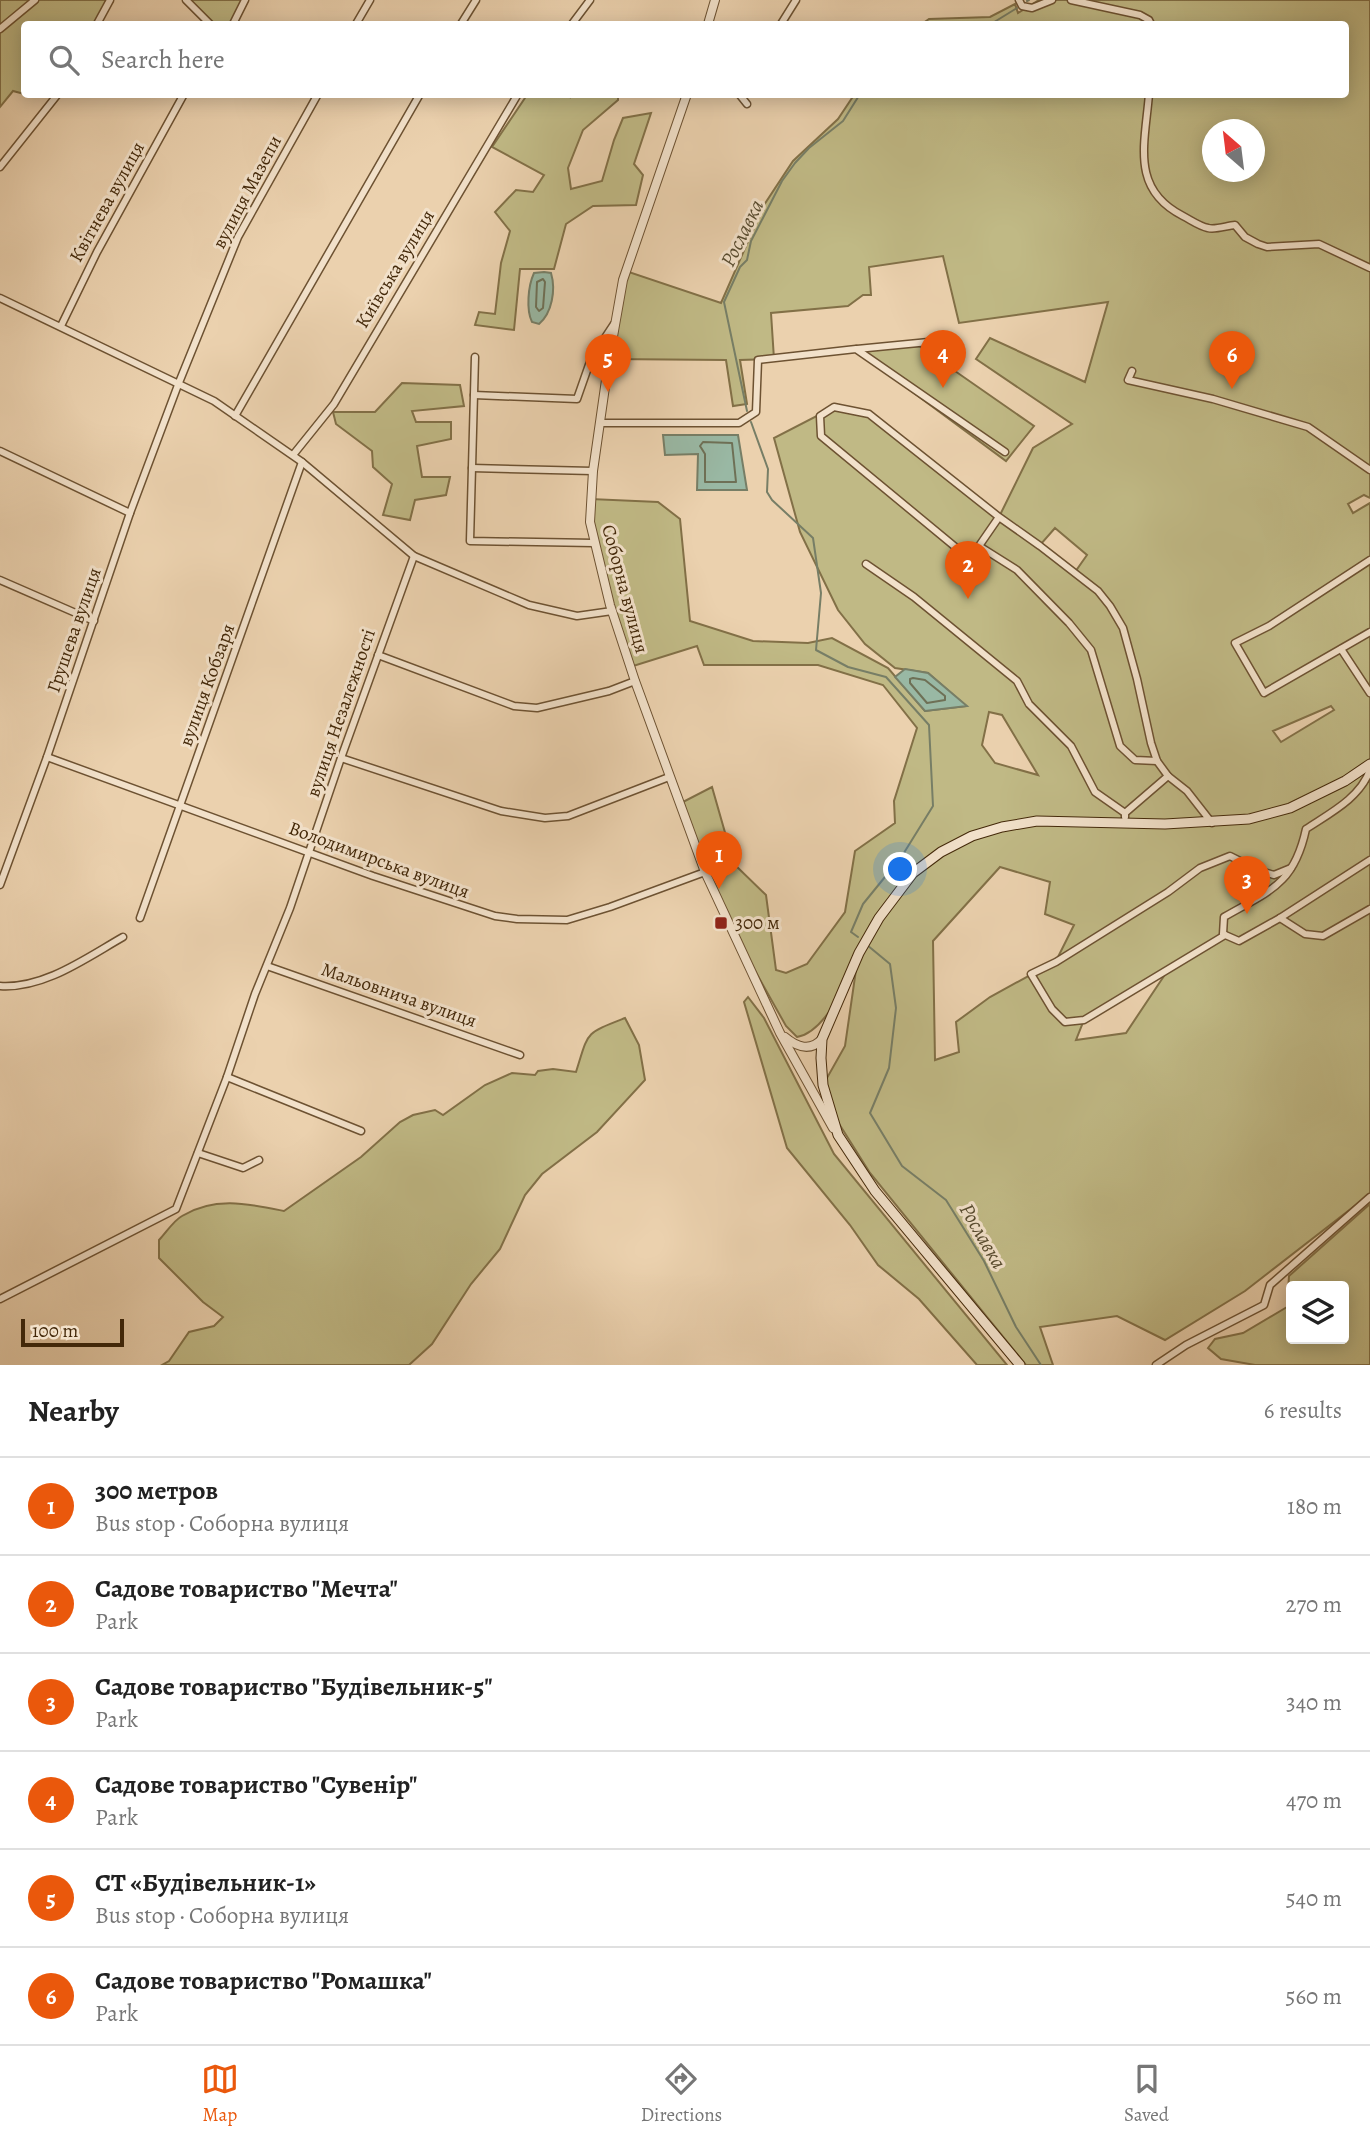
<!DOCTYPE html>
<html lang="en">
<head>
<meta charset="utf-8">
<style>
  :root { --surface:#fff; --page:#f2f2f2; --text:#222; --muted:#767676; --line:#e0e0e0; --accent:#ea580c }
  body { margin:0; font-family:Alegreya,serif; background:var(--page); color:var(--text) }
  .controls { position:absolute; right:21px; bottom:21px; display:grid; overflow:hidden; border-radius:7px; box-shadow:0 4px 18px #0003 }
  .controls button { width:63px; height:63px; display:grid; place-items:center; padding:0; border:0; border-bottom:2px solid var(--line); background:var(--surface); color:var(--text); font:35px sans-serif }
  .compass { position:absolute; left:1202px; top:119px; width:63px; height:63px; border-radius:50%; background:var(--surface); box-shadow:0 4px 18px #0003; rotate:332deg }
  .scale { position:absolute; left:21px; bottom:18px; width:103px; box-sizing:border-box; padding-left:7px; border:4px solid #432809; border-top:0; font-size:19px; line-height:24px; white-space:nowrap; color:#432809; -webkit-text-stroke:5px #f2e1ca; paint-order:stroke }
  .you { position:absolute; left:901px; top:870px; width:24px; height:24px; margin:-18px; border:5px solid #fff; border-radius:50%; background:#1a73e8; box-shadow:0 0 0 10px #1a73e833 }
  .badge { display:grid; place-items:center; width:46px; height:46px; border-radius:50%; background:var(--accent); color:#fff; font-size:23px; font-weight:700 }
  .pin { position:absolute; translate:-50% -58px; filter:drop-shadow(0 2px 4px #0008) }
  .pin::after { content:''; position:absolute; top:37px; width:24px; height:21px; background:inherit; clip-path:polygon(0 0,100% 0,50% 100%) }
  .list { margin:0; padding:0; list-style:none }
  h2 { display:flex; justify-content:space-between; align-items:center; height:91px; margin:0; padding:0 28px; font-size:30px }
  h2 small { font-size:23px; font-weight:400; color:var(--muted) }
  .list li { display:grid; grid-template-columns:46px 1fr auto; gap:21px; align-items:center; box-sizing:border-box; height:98px; padding:0 28px; border-top:2px solid var(--line) }
  .list b { display:block; font-size:26px; white-space:nowrap }
  .list p { margin:0; font-size:23px; white-space:nowrap; color:var(--muted) }
  .list em { font-size:23px; font-style:normal; color:var(--muted) }
  .icon { flex:none; width:38px; height:38px; fill:none; stroke:currentColor; stroke-width:2; stroke-linecap:round; stroke-linejoin:round }
  .map { position:relative; flex:none; width:1370px; height:1365px; overflow:hidden }
  .search { position:absolute; background:var(--surface); box-shadow:0 4px 18px #0003; left:21px; right:21px; top:21px; height:77px; display:flex; align-items:center; gap:18px; box-sizing:border-box; padding:0 24px; border-radius:7px; color:var(--muted); font-size:26px }
  .sheet { height:679px; background:var(--surface) }
  nav { display:flex; justify-content:space-around; align-items:center; box-sizing:border-box; height:98px; border-top:2px solid var(--line); background:var(--surface); font-size:19px; color:var(--muted) }
  nav a { display:grid; justify-items:center; gap:4px }
  nav .on { color:var(--accent) }
  .map>svg:first-child { display:block }
  .green { fill:#c0b985; stroke:#827047; stroke-width:2; fill-rule:evenodd }
  .water { fill:#99b8a4; stroke:#777e66; stroke-width:2 }
  .lines { fill:none; stroke-linecap:round; stroke-linejoin:round }
  .shore { stroke:#6e7056; stroke-width:2 }
  .stream { stroke:#777e66; stroke-width:2 }
  .minor-casing { stroke:#6d5232; stroke-width:9 }
  .tertiary-casing { stroke:#6d5232; stroke-width:10 }
  .secondary-casing { stroke:#432809; stroke-width:11 }
  .minor { stroke:#f2e1ca; stroke-width:6 }
  .tertiary { stroke:#f2e1ca; stroke-width:8 }
  .secondary { stroke:#f2e1ca; stroke-width:9 }
  .poi-dot { fill:#8f2418; stroke:#f2e1ca; stroke-width:2.5 }
  .labels { text-anchor:middle; dominant-baseline:central; stroke-width:6; stroke-linejoin:round; paint-order:stroke }
  .street-label { font-size:19px; fill:#432809; stroke:#f2e1ca }
  .poi-label { font-size:19px; fill:#432809; stroke:#f2e1ca; text-anchor:start }
  .water-label { font-size:21px; font-style:italic; fill:#584c30; stroke:#f2e1ca }
</style>
</head>
<body>
<div class="map">
<svg width="1370" height="1365" viewBox="0 0 1370 1365">
  <rect width="100%" height="100%" fill="#ebd1ae"/>
  <filter id="stains"><feTurbulence type="fractalNoise" baseFrequency=".00286" numOctaves="4"/><feColorMatrix values="0 0 0 0 .2 0 0 0 0 .09 0 0 0 0 .02 0 0 0 .5 -.17"/></filter>
  <radialGradient id="worn" r=".72"><stop offset=".6" stop-color="#630" stop-opacity="0"/><stop offset="1" stop-color="#630" stop-opacity=".3"/></radialGradient>
  <g class="green">
    <path d="M0,0H110L97,24H24V94L13,91L0,107Z"/>
    <path d="M186,0H245L233,24H210Z"/>
    <path d="M1039,0H1370V498L1364,495L1348,504L1353,513L1370,503V770L1366,783L1370,781V1194L1245,1291L1165,1340L1117,1316L1040,1327L1053,1365H1026L870,1173L831,1111L823,1085L845,1046L858,956C847,981 826,1032 797,1037L786,1026L723,914L679,804L712,787L734,864L766,895L776,970L786,973L807,964L845,912L855,851L895,823L894,801L917,728L883,685L818,665H704L697,646L630,667L594,543L591,499L658,502L680,519L690,621L753,641L808,643L832,638L888,668L925,711L966,706L928,673L895,668L865,644L838,610L800,532L774,438L834,407L869,414L999,517L1033,448L1072,424L976,359L990,338L1085,382L1108,302L959,323L943,256L869,267L871,295H863L848,306L771,313L774,359L740,360L747,404L733,406L726,360L609,359L626,271L721,303L764,205L793,161L838,119L854,95L1346,94V24H922L929,19L990,17L1015,4L1018,13ZM1212,130H1254V172H1212ZM1055,528L1087,555L1075,572L1040,545ZM1331,706L1334,710L1281,742L1273,731ZM989,712L1002,715L1038,775L995,763L982,745ZM1000,867L1050,882L1045,914L1074,925L1056,961L990,997L956,1022L959,1052L935,1060L933,941ZM1168,970L1126,1033L1076,1040L1084,1020Z"/>
    <path d="M566,94L570,97L571,94L618,95V100L583,130L568,168L571,189L602,181L614,140L623,118L651,113L634,164L643,175L636,205L593,206L566,224L554,269H520L514,330L475,325L479,312L495,314L501,263L510,231L495,212L516,190L533,192L544,175L492,147L527,95Z"/>
    <path d="M919,346L1034,426L1006,461L856,350Z"/>
    <path d="M402,383L460,385L464,406L412,411L416,422H451V439L417,446L422,477H450L446,495L415,500L410,520L383,515L392,484L373,467L372,451L336,424L333,412H375Z"/>
    <path d="M748,997L764,1018L834,1154L1007,1365H977L919,1299L878,1265L850,1225L787,1148L744,1002Z"/>
    <path d="M625,1018L639,1045L645,1080L597,1132L542,1174L525,1195L500,1249L471,1284L432,1344L409,1365H162L169,1361L189,1332L214,1326L223,1317L203,1302L159,1258V1240C166,1233 173,1221 182,1216C215,1196 249,1204 284,1211L361,1157L400,1122L413,1115L435,1110L443,1115L485,1085L512,1073L535,1075L538,1071L553,1069L576,1072C589,1031 584,1034 625,1018Z"/>
    <path d="M1370,1204V1365H1255L1221,1359L1208,1348L1215,1339L1243,1333L1287,1307L1289,1276ZM1291,1286H1344V1339H1291Z"/>
  </g>
  <g class="water">
    <path d="M544,272L551,273C556,290 552,313 539,324L532,322C526,310 528,286 534,273Z"/>
    <path d="M663,435H738L747,490H697L698,454L665,455Z"/>
    <path d="M905,669L928,673L967,706L925,711L895,677Z"/>
  </g>
  <g class="lines">
    <g class="shore">
      <path d="M543,279L545,282L543,308L539,311L536,307L537,282Z"/>
      <path d="M703,442L732,443L736,482H705V454L700,446Z"/>
      <path d="M913,678L925,680L945,696V700L927,703L910,683V679Z"/>
    </g>
    <g class="stream">
      <path d="M1027,1L1029,0"/>
      <path d="M933,24H947"/>
      <path d="M991,24L1017,8"/>
      <path d="M747,411L724,302L740,267L747,260L751,241L782,181L795,163L809,148L843,121L860,94"/>
      <path d="M751,422L768,469L767,492L772,500L813,538L821,593L816,650L848,667L886,677L929,725L933,806L902,856L863,904L851,932L858,937"/>
      <path d="M867,945L890,964L896,1008L889,1068L870,1113L902,1166L946,1200L984,1261L1016,1327L1041,1365"/>
    </g>
    <g class="minor-casing">
      <g id="minor">
        <path d="M186,0L210,24"/>
        <path d="M1019,0L1022,6L1032,8L1052,0"/>
        <path d="M1071,0L1140,15L1149,20L1151,24"/>
        <path d="M97,24L110,0"/>
        <path d="M233,24L245,0"/>
        <path d="M356,24L370,0"/>
        <path d="M461,24L476,0"/>
        <path d="M572,24L590,0"/>
        <path d="M781,24L796,0"/>
        <path d="M0,29L35,0"/>
        <path d="M739,94L747,104"/>
        <path d="M1149,94C1145,144 1130,189 1183,216C1191,220 1199,226 1208,228C1215,230 1226,226 1235,225L1245,237L1258,244L1267,247L1319,244L1370,268"/>
        <path d="M0,167L58,94"/>
        <path d="M0,298L214,401L302,462L414,556L529,605L577,616L612,611"/>
        <path d="M61,326L97,252L184,94"/>
        <path d="M857,349L949,340"/>
        <path d="M475,357L470,541L594,543"/>
        <path d="M1132,371L1128,380L1213,399L1308,427L1370,470"/>
        <path d="M474,395L577,399L591,359L614,324"/>
        <path d="M235,416L420,94"/>
        <path d="M600,423H739L756,412L758,360L856,349L1005,452"/>
        <path d="M0,451L130,513"/>
        <path d="M293,455L334,404L518,94"/>
        <path d="M472,468L593,471"/>
        <path d="M999,517L979,546L975,558L965,555L821,436L820,416L834,407L869,414L999,517L1040,546L1098,591L1110,606L1123,628L1137,679L1151,743L1157,761L1168,776L1187,791L1212,823"/>
        <path d="M979,546L1017,570L1069,623L1091,650L1120,746L1135,760L1157,761"/>
        <path d="M1370,560L1269,626L1235,643L1264,693L1370,632"/>
        <path d="M866,564L914,597L1017,681L1029,704L1071,746L1095,792L1125,813"/>
        <path d="M0,580L94,621"/>
        <path d="M1341,649L1370,693"/>
        <path d="M378,655L514,706L537,708L609,691L635,681"/>
        <path d="M47,757L373,876L495,916L517,919L567,920L610,907L705,872"/>
        <path d="M341,758L501,811L545,818L568,816L669,777"/>
        <path d="M1370,770C1360,798 1330,813 1306,829C1294,885 1269,891 1224,917L1223,934L1239,941L1280,918L1370,860"/>
        <path d="M1125,817V813L1168,776"/>
        <path d="M0,885L47,757L130,513L178,385L238,237L318,94"/>
        <path d="M140,918L302,462"/>
        <path d="M1280,918L1305,934L1323,936L1370,909"/>
        <path d="M1225,935L1084,1020L1065,1022L1052,1009L1031,974L1056,962L1168,892L1200,868L1230,856L1260,871L1274,875L1291,868"/>
        <path d="M267,966L520,1055"/>
        <path d="M0,986C44,989 86,958 123,937"/>
        <path d="M227,1077L361,1131"/>
        <path d="M198,1153L243,1168L259,1160"/>
        <path d="M0,1299L176,1209L227,1077L255,994L290,908L341,758L414,556"/>
        <path d="M1156,1365L1186,1345L1264,1305L1270,1285L1370,1197"/>
      </g>
    </g>
    <g class="tertiary-casing">
      <g id="tertiary">
        <path d="M708,24L715,0"/>
        <path d="M687,94L623,280L609,359L593,471L590,522L610,605L635,681L705,872L780,1033L833,1128"/>
        <path d="M785,1037C797,1047 810,1052 822,1039"/>
      </g>
    </g>
    <g class="secondary-casing">
      <path id="secondary" d="M1020,1365L875,1191L838,1135L823,1085L821,1058L822,1039L859,953L879,918L913,873L941,852L972,836L1002,827L1037,821L1165,824L1249,819L1290,808L1345,781L1370,764"/>
    </g>
    <use href="#minor" class="minor"/>
    <use href="#tertiary" class="tertiary"/>
    <use href="#secondary" class="secondary"/>
  </g>
  <rect class="poi-dot" x="714" y="916" width="14" height="14" rx="3.5"/>
  <g class="labels">
    <g class="street-label">
      <text transform="translate(247 192) rotate(-62)">вулиця Мазепи</text>
      <text transform="translate(107 202) rotate(-61)">Квітнева вулиця</text>
      <text transform="translate(395 269) rotate(-59)">Київська вулиця</text>
      <text transform="translate(625 589) rotate(75)">Соборна вулиця</text>
      <text transform="translate(74 630) rotate(-71)">Грушева вулиця</text>
      <text transform="translate(207 685) rotate(-70)">вулиця Кобзаря</text>
      <text transform="translate(341 713) rotate(-71)">вулиця Незалежності</text>
      <text transform="translate(379 860) rotate(20)">Володимирська вулиця</text>
      <text transform="translate(399 995) rotate(19)">Мальовнича вулиця</text>
    </g>
    <g class="poi-label">
      <text x="735" y="923">300 м</text>
    </g>
    <g class="water-label">
      <text transform="translate(742 233) rotate(-64)">Рославка</text>
      <text transform="translate(983 1236) rotate(60)">Рославка</text>
    </g>
  </g>
  <rect width="100%" height="100%" filter="url(#stains)"/>
  <rect width="100%" height="100%" fill="url(#worn)"/>
</svg>
<div class="controls">
<button><svg class="icon" aria-label="layers" viewBox="0 0 24 24"><path d="M12 4l9 5-9 5-9-5zM3 14l9 5 9-5"/></svg></button>
</div>
<svg class="compass" viewBox="-18 -18 36 36"><path d="M0-13l5 13h-10z" fill="#e53935"/><path d="M0 13l5-13h-10z" fill="#767676"/></svg>
<div class="scale">100 m</div>
<div class="you"></div>
<div class="pin badge" style="left:719px;top:889px">1</div>
<div class="pin badge" style="left:968px;top:599px">2</div>
<div class="pin badge" style="left:1247px;top:914px">3</div>
<div class="pin badge" style="left:943px;top:388px">4</div>
<div class="pin badge" style="left:608px;top:392px">5</div>
<div class="pin badge" style="left:1232px;top:389px">6</div>
<div class="search"><svg class="icon" aria-label="search" viewBox="0 0 24 24"><circle cx="10" cy="10" r="6"/><path d="M15 15l6 6"/></svg>Search here</div>
</div>
<section class="sheet">
<h2>Nearby<small>6 results</small></h2>
<ul class="list">
<li><span class="badge">1</span><div><b>300 метров</b><p>Bus stop · Соборна вулиця</p></div><em>180 m</em></li>
<li><span class="badge">2</span><div><b>Садове товариство &quot;Мечта&quot;</b><p>Park</p></div><em>270 m</em></li>
<li><span class="badge">3</span><div><b>Садове товариство &quot;Будівельник-5&quot;</b><p>Park</p></div><em>340 m</em></li>
<li><span class="badge">4</span><div><b>Садове товариство &quot;Сувенір&quot;</b><p>Park</p></div><em>470 m</em></li>
<li><span class="badge">5</span><div><b>СТ «Будівельник-1»</b><p>Bus stop · Соборна вулиця</p></div><em>540 m</em></li>
<li><span class="badge">6</span><div><b>Садове товариство &quot;Ромашка&quot;</b><p>Park</p></div><em>560 m</em></li>
</ul>
</section>
<nav>
<a class="on"><svg class="icon" aria-label="map" viewBox="0 0 24 24"><path d="M3 6l6-2 6 2 6-2v14l-6 2-6-2-6 2zM9 4v14M15 6v14"/></svg>Map</a>
<a><svg class="icon" aria-label="directions" viewBox="0 0 24 24"><path d="M12 3l9 9-9 9-9-9zM9 14v-3h6M13 9l2 2-2 2"/></svg>Directions</a>
<a><svg class="icon" aria-label="saved" viewBox="0 0 24 24"><path d="M7 4h10v16l-5-4-5 4z"/></svg>Saved</a>
</nav>
</body>
</html>
